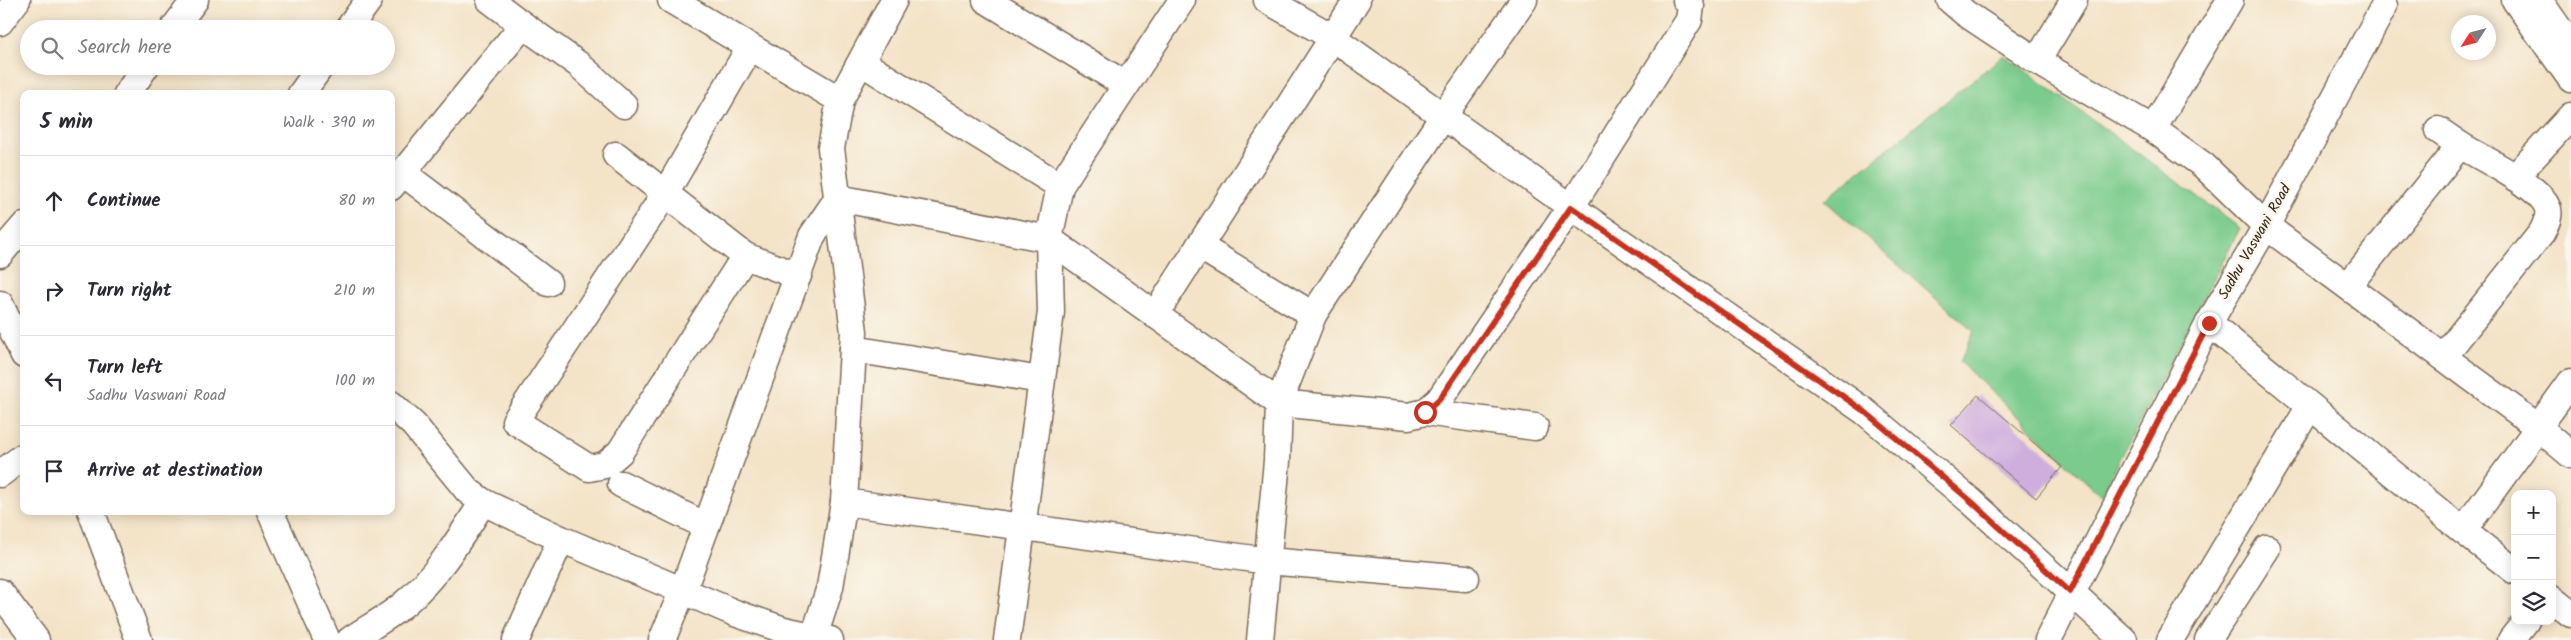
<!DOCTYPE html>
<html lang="en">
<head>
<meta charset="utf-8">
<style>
  :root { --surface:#fff; --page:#f7f7f7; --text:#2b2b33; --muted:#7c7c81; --line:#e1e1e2 }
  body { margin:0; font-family:Kalam,sans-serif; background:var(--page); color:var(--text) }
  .controls { position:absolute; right:15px; bottom:15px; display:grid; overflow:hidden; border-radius:10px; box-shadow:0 2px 12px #0003 }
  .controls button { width:45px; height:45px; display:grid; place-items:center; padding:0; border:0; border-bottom:1px solid var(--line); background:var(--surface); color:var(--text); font:25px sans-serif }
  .compass { position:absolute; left:2451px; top:15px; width:45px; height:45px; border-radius:50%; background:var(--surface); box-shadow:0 2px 12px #0003; rotate:234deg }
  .stop { position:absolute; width:15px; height:15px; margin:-11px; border:4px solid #c8321e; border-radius:50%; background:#fff }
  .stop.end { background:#c8321e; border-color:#fff; box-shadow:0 1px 5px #0008 }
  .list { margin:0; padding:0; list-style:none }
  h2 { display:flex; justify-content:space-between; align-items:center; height:65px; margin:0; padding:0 20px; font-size:21px }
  h2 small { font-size:16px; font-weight:400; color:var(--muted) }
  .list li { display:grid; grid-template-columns:32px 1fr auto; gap:15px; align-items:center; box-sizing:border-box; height:90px; padding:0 20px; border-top:1px solid var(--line) }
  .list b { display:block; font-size:19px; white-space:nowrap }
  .list p { margin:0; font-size:16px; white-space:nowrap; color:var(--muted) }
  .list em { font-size:16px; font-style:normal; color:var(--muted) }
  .icon { flex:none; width:28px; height:28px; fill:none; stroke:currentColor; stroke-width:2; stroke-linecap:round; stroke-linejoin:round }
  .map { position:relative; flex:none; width:2571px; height:640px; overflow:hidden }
  .search { position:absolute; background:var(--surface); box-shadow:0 2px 12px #0003; left:20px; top:20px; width:375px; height:55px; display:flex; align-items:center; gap:12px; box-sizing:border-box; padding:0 18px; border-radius:28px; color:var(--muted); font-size:19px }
  .panel { position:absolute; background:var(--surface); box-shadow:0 2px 12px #0003; left:20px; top:90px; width:375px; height:425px; border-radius:10px }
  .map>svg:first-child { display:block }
  .green { fill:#7acb8c; stroke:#5a7a55 }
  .building { fill:#cfaede }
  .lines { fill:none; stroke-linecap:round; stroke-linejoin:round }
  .minor-casing { stroke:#7b6b59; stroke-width:29 }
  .minor { stroke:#fff; stroke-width:26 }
  .route { stroke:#c8321e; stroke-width:6 }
  .labels { text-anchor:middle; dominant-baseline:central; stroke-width:5; stroke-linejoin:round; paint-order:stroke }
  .street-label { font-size:15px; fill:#3b2a1e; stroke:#fbf7ec }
</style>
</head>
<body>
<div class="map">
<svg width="2571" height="640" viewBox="0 0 2571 640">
  <rect width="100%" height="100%" fill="#fbf7ec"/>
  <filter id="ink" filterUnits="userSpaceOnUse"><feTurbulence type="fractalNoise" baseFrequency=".02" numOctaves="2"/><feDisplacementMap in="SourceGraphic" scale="10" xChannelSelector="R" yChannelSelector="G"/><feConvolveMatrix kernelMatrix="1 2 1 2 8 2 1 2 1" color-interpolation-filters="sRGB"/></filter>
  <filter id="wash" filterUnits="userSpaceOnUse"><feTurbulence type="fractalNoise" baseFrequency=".0096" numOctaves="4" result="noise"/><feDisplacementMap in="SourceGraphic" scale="20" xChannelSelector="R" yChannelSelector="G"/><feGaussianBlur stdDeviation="1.12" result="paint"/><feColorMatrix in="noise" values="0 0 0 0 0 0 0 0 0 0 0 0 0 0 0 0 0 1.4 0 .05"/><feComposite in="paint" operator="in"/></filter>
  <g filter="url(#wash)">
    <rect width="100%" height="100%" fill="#f3e3c7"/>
    <path class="green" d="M2004,55L2240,228L2101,496L1960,362L1974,331L1824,200Z"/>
    <g id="blocks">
      <path class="building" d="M1978,395L2062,467L2036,498L1951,425Z"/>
    </g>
  </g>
  <g filter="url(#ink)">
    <use href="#blocks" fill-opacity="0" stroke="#7b6b59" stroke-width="1"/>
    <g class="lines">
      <g class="minor-casing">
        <g id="minor">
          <path d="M671,0L840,100"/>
          <path d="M986,0L1126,85"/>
          <path d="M1267,0L1332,37L1571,207L1864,411L1972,502L2124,640"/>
          <path d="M1950,0L1965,13L2037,61L2153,129L2203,165L2266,226L2538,427L2571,455"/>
          <path d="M2515,0L2571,79"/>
          <path d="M2539,0L2571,46"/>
          <path d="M0,22L17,0"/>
          <path d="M523,25L578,64L624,105"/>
          <path d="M173,29L195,0"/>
          <path d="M348,29L369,0"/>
          <path d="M2037,61L2074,0"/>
          <path d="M861,62L1060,186"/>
          <path d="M127,94L146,66"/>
          <path d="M301,94L321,66"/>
          <path d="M2153,129L2230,0"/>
          <path d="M616,155L745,256L798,276"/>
          <path d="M403,173L548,283"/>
          <path d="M2515,177L2571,116"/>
          <path d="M391,187L523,25L490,0"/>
          <path d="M1199,246L1313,315"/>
          <path d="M0,254L24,226"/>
          <path d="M745,256L620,452L605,465L589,468L515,421L665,194L750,47"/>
          <path d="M2348,286L2460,145L2438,130"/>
          <path d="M0,304L24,355"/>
          <path d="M1155,315L1357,0"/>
          <path d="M2209,323L2463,531L2515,571"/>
          <path d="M853,349L1041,380"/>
          <path d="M2443,357L2542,232C2546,224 2551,215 2547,206C2538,185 2481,158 2460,145"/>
          <path d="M391,404L414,425L468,491L483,502L561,539L735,613L784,630L830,640"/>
          <path d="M1425,412L1535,427"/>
          <path d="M0,474L24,456"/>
          <path d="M621,484L706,526"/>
          <path d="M844,502L1268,561L1466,578"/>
          <path d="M91,511L139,640"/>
          <path d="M270,511L327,640"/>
          <path d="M2463,531L2571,382"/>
          <path d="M0,592L36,640"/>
          <path d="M2552,599L2571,614"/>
          <path d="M350,640C368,628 389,617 405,603C438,575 460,538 483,502"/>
          <path d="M516,640L561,539"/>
          <path d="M662,640L683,590L812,236L838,198L1049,239L1279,403L1409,416L1425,412L1439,400L1571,207L1689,20L1691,6L1686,0"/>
          <path d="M813,640L830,587L844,502L854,332L831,148L840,100L894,0"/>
          <path d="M1007,640L1051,312L1049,239L1060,186L1182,0"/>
          <path d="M1260,640L1277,461L1279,403L1313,315L1444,115L1524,0"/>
          <path d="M2048,640L2209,323L2266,226L2384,6"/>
          <path d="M2170,640L2310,406"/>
          <path d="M2208,640L2267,548"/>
          <path d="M2511,640L2526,621"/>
        </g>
      </g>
      <use href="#minor" class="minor"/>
    </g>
  </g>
  <g class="lines" filter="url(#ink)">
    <path class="route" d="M1425,412L1439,400L1571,207L1864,411L1972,502L2070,592L2209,323"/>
  </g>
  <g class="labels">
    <g class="street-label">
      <text transform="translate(2255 242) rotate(-60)">Sadhu Vaswani Road</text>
    </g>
  </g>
</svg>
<div class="controls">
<button>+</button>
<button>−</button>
<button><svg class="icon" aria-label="layers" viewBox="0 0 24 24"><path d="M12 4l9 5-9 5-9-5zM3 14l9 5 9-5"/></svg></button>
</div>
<svg class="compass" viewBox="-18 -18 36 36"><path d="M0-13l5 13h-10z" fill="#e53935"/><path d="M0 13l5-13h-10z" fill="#7c7c81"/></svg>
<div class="stop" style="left:1425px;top:412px"></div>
<div class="stop end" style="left:2209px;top:323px"></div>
<div class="search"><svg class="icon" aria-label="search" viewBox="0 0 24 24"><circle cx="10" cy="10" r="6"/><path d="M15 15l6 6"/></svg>Search here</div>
<section class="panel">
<h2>5 min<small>Walk · 390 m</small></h2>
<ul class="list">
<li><svg class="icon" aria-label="ahead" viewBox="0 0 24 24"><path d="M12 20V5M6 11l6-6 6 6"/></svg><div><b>Continue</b></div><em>80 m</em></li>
<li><svg class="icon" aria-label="right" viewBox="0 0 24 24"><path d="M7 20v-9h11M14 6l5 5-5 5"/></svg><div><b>Turn right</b></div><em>210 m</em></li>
<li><svg class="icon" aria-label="left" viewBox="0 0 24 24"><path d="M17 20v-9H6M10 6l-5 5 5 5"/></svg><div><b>Turn left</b><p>Sadhu Vaswani Road</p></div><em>100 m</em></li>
<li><svg class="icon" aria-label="arrive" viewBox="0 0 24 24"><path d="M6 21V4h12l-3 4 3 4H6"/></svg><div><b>Arrive at destination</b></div></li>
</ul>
</section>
</div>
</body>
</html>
